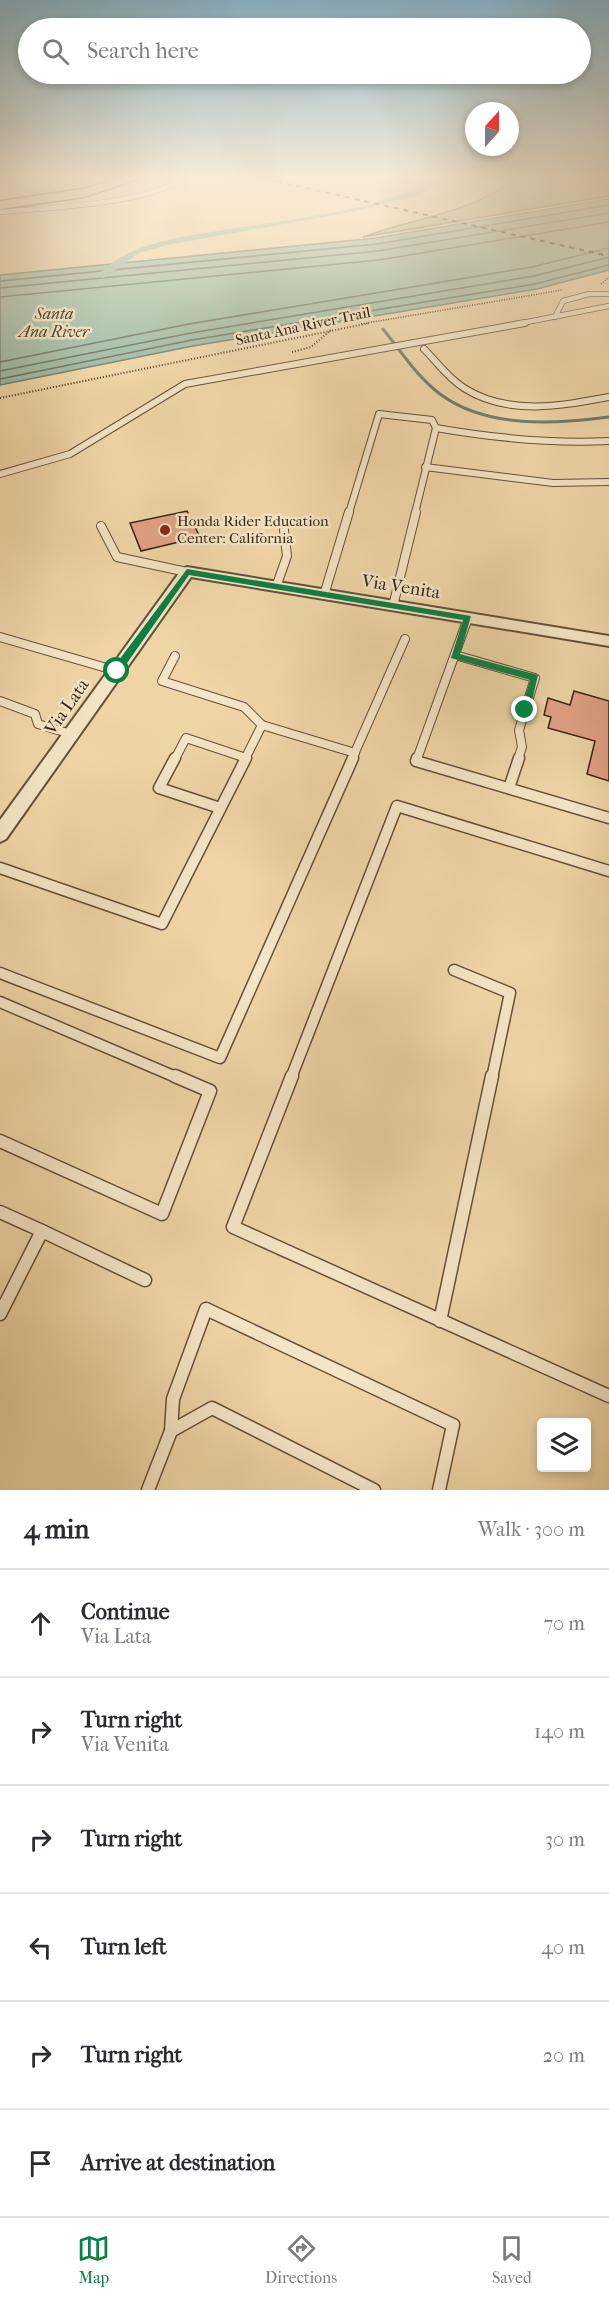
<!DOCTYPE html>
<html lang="en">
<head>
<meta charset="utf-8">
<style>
  :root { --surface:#fff; --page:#f7f7f7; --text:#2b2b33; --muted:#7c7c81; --line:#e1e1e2; --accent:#0b8043 }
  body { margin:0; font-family:"IM FELL French Canon",serif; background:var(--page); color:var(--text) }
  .controls { position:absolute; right:18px; bottom:18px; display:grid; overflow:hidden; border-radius:6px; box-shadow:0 3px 9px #0003 }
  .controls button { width:54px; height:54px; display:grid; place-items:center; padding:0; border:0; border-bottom:2px solid var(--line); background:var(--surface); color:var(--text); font:30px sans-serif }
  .compass { position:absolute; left:465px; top:102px; width:54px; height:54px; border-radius:50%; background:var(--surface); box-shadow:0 3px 9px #0003; rotate:21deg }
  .stop { position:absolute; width:18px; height:18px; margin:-14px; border:4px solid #0b8043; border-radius:50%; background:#fff }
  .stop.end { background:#0b8043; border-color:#fff; box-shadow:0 2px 6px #0008 }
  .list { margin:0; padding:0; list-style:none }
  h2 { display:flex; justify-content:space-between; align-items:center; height:78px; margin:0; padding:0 24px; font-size:26px }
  h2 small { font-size:20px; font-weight:400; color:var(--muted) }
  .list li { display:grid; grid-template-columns:39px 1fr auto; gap:18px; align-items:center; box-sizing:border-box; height:108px; padding:0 24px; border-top:2px solid var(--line) }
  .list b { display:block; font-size:22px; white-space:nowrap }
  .list p { margin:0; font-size:20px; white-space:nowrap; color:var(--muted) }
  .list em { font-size:20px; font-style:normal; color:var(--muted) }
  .icon { flex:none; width:33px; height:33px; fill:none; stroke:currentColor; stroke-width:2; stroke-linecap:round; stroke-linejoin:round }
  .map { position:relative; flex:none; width:609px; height:1490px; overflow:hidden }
  .search { position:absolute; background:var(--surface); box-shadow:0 3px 9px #0003; left:18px; right:18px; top:18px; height:66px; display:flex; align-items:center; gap:15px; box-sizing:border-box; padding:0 21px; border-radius:33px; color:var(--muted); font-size:22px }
  .sheet { height:726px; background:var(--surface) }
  nav { display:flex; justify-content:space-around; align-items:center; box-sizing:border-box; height:84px; border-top:2px solid var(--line); background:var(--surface); font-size:16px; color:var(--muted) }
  nav a { display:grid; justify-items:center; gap:3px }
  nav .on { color:var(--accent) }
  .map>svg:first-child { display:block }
  .green { fill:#b4be8b; stroke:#767151; stroke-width:1.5 }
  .water { fill:#9ab9a3; stroke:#727d6b; stroke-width:1.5 }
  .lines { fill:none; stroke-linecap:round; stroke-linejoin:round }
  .shore { stroke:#686e5d; stroke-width:1.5 }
  .stream { stroke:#727d6b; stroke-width:3 }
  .canal { fill:#9ab9a3; fill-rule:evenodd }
  .building { fill:#e2a284; stroke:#372417; stroke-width:1.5 }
  .lane-far4-casing { stroke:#65503b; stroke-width:6 }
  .lane-far3-casing { stroke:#65503b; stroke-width:8 }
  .lane-far2-casing { stroke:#65503b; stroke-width:10 }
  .lane-far1-casing { stroke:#65503b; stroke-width:13 }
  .lane-casing { stroke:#65503b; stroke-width:15 }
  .street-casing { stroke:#65503b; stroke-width:4 }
  .primary-casing { stroke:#372417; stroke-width:3 }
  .path-far1 { stroke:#372417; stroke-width:1.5; stroke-dasharray:1 1.5; stroke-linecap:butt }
  .path { stroke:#372417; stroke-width:2; stroke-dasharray:1 2; stroke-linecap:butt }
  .lane-far4 { stroke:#f5e4c5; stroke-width:4.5 }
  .lane-far3 { stroke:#f5e4c5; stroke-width:6 }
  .lane-far2 { stroke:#f5e4c5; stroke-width:8 }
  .lane-far1 { stroke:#f5e4c5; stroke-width:10 }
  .lane { stroke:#f5e4c5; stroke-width:12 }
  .street { fill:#f5e4c5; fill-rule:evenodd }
  .primary { fill:#efd5a6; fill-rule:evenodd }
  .rail { stroke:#372417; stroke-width:2; stroke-dasharray:5 5; stroke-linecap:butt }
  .route { fill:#0b8043 }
  .poi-dot { fill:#8f2418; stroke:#f5e4c5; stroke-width:2 }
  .labels { text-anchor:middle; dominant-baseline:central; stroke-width:5; stroke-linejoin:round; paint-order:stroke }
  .far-street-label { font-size:15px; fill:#372417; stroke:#f5e4c5 }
  .far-poi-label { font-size:15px; fill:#372417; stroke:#f5e4c5; text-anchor:start }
  .far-water-label { font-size:16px; font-style:italic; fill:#50493a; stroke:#f5e4c5 }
  .street-label { font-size:18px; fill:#372417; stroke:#f5e4c5 }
</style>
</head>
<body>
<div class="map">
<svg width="609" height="1490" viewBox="0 0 609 1490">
  <rect width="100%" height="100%" fill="#efd5a6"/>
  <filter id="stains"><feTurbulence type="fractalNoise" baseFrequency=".00333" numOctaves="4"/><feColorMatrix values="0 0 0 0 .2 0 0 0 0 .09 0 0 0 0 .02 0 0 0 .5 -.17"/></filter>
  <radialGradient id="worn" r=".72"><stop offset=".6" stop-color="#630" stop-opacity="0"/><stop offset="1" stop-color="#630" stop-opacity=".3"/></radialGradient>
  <path class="green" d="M516,177H609V196L363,237C414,218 474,213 516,177Z"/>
  <path class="water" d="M609,199V270L537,289L193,346L0,385V275L376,238Z"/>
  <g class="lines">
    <g class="shore">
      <path d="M0,281L377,244L609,205"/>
      <path d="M0,288L378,251L609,213"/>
      <path d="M0,297L379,260L609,222"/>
      <path d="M0,362L189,324L532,267L609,248"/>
      <path d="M0,371L191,333L534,276L609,257"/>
      <path d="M0,379L192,340L535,284L609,265"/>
    </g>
    <path class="stream" d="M383,329C401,351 417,377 440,394C487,429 555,424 609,417"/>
    <path class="canal" d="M439,177H449L419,195L351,212L167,245L139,253L104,278L96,276C130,242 178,238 223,230C294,218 375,213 439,177Z"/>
  </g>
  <g class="building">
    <path d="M187,511L200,537L141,551L130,523Z"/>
    <path d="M574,691L609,701V781L587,774L595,741L548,728L551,717L544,715L548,698L570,705Z"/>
  </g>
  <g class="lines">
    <g class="lane-far4-casing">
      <g id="lane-far4">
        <path d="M0,212C44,208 152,204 184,177"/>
        <path d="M555,317L563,301L589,294H609"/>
        <path d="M517,324L609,306"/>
      </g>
    </g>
    <g class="lane-far3-casing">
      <g id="lane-far3">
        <path d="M424,349C437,362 448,378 464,388C508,416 561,406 609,397"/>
        <path d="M425,467L553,483L609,482"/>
        <path d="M0,474L70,454L185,384L525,323"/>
        <path d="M349,513L379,414L432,420L436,428C494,438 550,444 609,441"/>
        <path d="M415,513L436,428"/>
      </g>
    </g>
    <g class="lane-far2-casing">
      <g id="lane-far2">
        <path d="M101,526L117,557L187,572"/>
        <path d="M276,587L287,556L284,530"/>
        <path d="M324,595L349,512"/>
        <path d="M393,606L416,512"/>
        <path d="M0,637L117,671"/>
        <path d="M455,655L535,678L519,730L522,747L518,759"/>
        <path d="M175,656L162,681L244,707L262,725L245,759"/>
        <path d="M0,701L35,714L38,724L71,734"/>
        <path d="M262,725L355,753"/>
        <path d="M175,759L186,738L246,758"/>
        <path d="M352,759L405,639"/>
        <path d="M417,759L468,618"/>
      </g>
    </g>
    <g class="lane-far1-casing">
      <g id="lane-far1">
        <path d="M175,758L159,788L220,808"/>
        <path d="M417,758L416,761L609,818"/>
        <path d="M509,788L519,758"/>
        <path d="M0,868L162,924L246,758"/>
        <path d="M454,970L510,993L492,1078"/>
        <path d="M0,973L220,1058L353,758"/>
        <path d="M0,1002L178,1078"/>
        <path d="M291,1078L397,806L609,871"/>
      </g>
    </g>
    <g class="lane-casing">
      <g id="lane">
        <path d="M292,1076L233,1227L609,1396"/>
        <path d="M0,1141L162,1214L210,1091L175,1076"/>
        <path d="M0,1212L42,1231"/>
        <path d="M0,1314L42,1231L145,1280"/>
        <path d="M440,1321L492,1076"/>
        <path d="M171,1431L173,1399L206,1309L453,1425L439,1490"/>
        <path d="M148,1490L171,1431L212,1408L374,1490"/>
      </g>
    </g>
    <g class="street-casing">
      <path id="street" d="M187,567L609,636V646L191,577L6,839L0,842V820L182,569Z"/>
    </g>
    <g class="primary-casing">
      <path id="primary" d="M123,177H144L84,197L0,209V201L83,189Z"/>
    </g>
    <g class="path-far1">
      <path d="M601,284L609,277"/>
      <path d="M361,324L562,290"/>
    </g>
    <g class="path">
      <path d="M292,352L311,347L331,330"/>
      <path d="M0,398L370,323"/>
    </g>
    <use href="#lane-far4" class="lane-far4"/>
    <use href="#lane-far3" class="lane-far3"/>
    <use href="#lane-far2" class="lane-far2"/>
    <use href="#lane-far1" class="lane-far1"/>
    <use href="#lane" class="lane"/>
    <use href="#street" class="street"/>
    <use href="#primary" class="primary"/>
    <path class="rail" d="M257,177L609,256"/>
  </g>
  <linearGradient id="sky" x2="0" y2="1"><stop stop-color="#89b6cc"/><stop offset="0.46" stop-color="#f8ecd7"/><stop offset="1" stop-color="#f8ecd7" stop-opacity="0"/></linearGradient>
  <rect width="609" height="386" fill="url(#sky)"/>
  <path class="route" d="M187,569L471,616L460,654L538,675L530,710L525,714L521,710L530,680L451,658L463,620L189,575L120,673H113V668Z"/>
  <circle class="poi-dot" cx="165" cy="530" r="6"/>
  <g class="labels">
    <g class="far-street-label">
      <text transform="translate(303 326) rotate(-12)">Santa Ana River Trail</text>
    </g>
    <g class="far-poi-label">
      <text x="177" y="521">Honda Rider Education<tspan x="177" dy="17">Center: California</tspan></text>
    </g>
    <g class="far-water-label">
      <text x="54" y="313">Santa<tspan x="54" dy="18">Ana River</tspan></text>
    </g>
    <g class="street-label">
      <text transform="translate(401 587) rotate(9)">Via Venita</text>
      <text transform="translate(67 707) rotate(-55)">Via Lata</text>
    </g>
  </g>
  <rect width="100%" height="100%" filter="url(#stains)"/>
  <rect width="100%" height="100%" fill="url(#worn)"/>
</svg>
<div class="controls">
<button><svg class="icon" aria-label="layers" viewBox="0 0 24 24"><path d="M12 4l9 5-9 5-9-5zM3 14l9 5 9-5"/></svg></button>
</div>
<svg class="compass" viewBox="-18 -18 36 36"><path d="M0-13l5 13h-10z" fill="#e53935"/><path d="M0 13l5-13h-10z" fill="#7c7c81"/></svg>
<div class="stop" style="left:117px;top:671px"></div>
<div class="stop end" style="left:525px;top:710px"></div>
<div class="search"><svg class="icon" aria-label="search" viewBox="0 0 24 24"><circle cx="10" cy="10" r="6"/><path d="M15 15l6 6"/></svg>Search here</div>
</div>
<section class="sheet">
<h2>4 min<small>Walk · 300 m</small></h2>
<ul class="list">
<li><svg class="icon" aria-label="ahead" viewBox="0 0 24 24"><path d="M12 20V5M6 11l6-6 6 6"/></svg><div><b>Continue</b><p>Via Lata</p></div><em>70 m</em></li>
<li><svg class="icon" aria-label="right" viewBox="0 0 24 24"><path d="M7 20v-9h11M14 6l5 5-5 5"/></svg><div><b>Turn right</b><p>Via Venita</p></div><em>140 m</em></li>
<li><svg class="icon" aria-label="right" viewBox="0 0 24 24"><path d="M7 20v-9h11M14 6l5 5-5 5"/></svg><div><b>Turn right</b></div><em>30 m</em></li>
<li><svg class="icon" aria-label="left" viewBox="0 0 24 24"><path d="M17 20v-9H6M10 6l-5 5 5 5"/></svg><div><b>Turn left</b></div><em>40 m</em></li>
<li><svg class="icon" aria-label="right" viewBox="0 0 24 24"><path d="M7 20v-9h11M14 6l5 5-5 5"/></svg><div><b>Turn right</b></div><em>20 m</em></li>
<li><svg class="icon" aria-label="arrive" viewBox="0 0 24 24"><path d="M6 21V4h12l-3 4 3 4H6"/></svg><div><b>Arrive at destination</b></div></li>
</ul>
</section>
<nav>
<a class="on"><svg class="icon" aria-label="map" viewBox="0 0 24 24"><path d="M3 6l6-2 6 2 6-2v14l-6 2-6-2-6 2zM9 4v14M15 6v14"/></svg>Map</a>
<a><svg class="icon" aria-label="directions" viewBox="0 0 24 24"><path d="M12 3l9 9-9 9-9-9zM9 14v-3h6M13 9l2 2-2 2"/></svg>Directions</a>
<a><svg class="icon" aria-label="saved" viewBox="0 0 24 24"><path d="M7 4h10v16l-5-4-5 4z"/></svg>Saved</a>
</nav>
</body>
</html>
